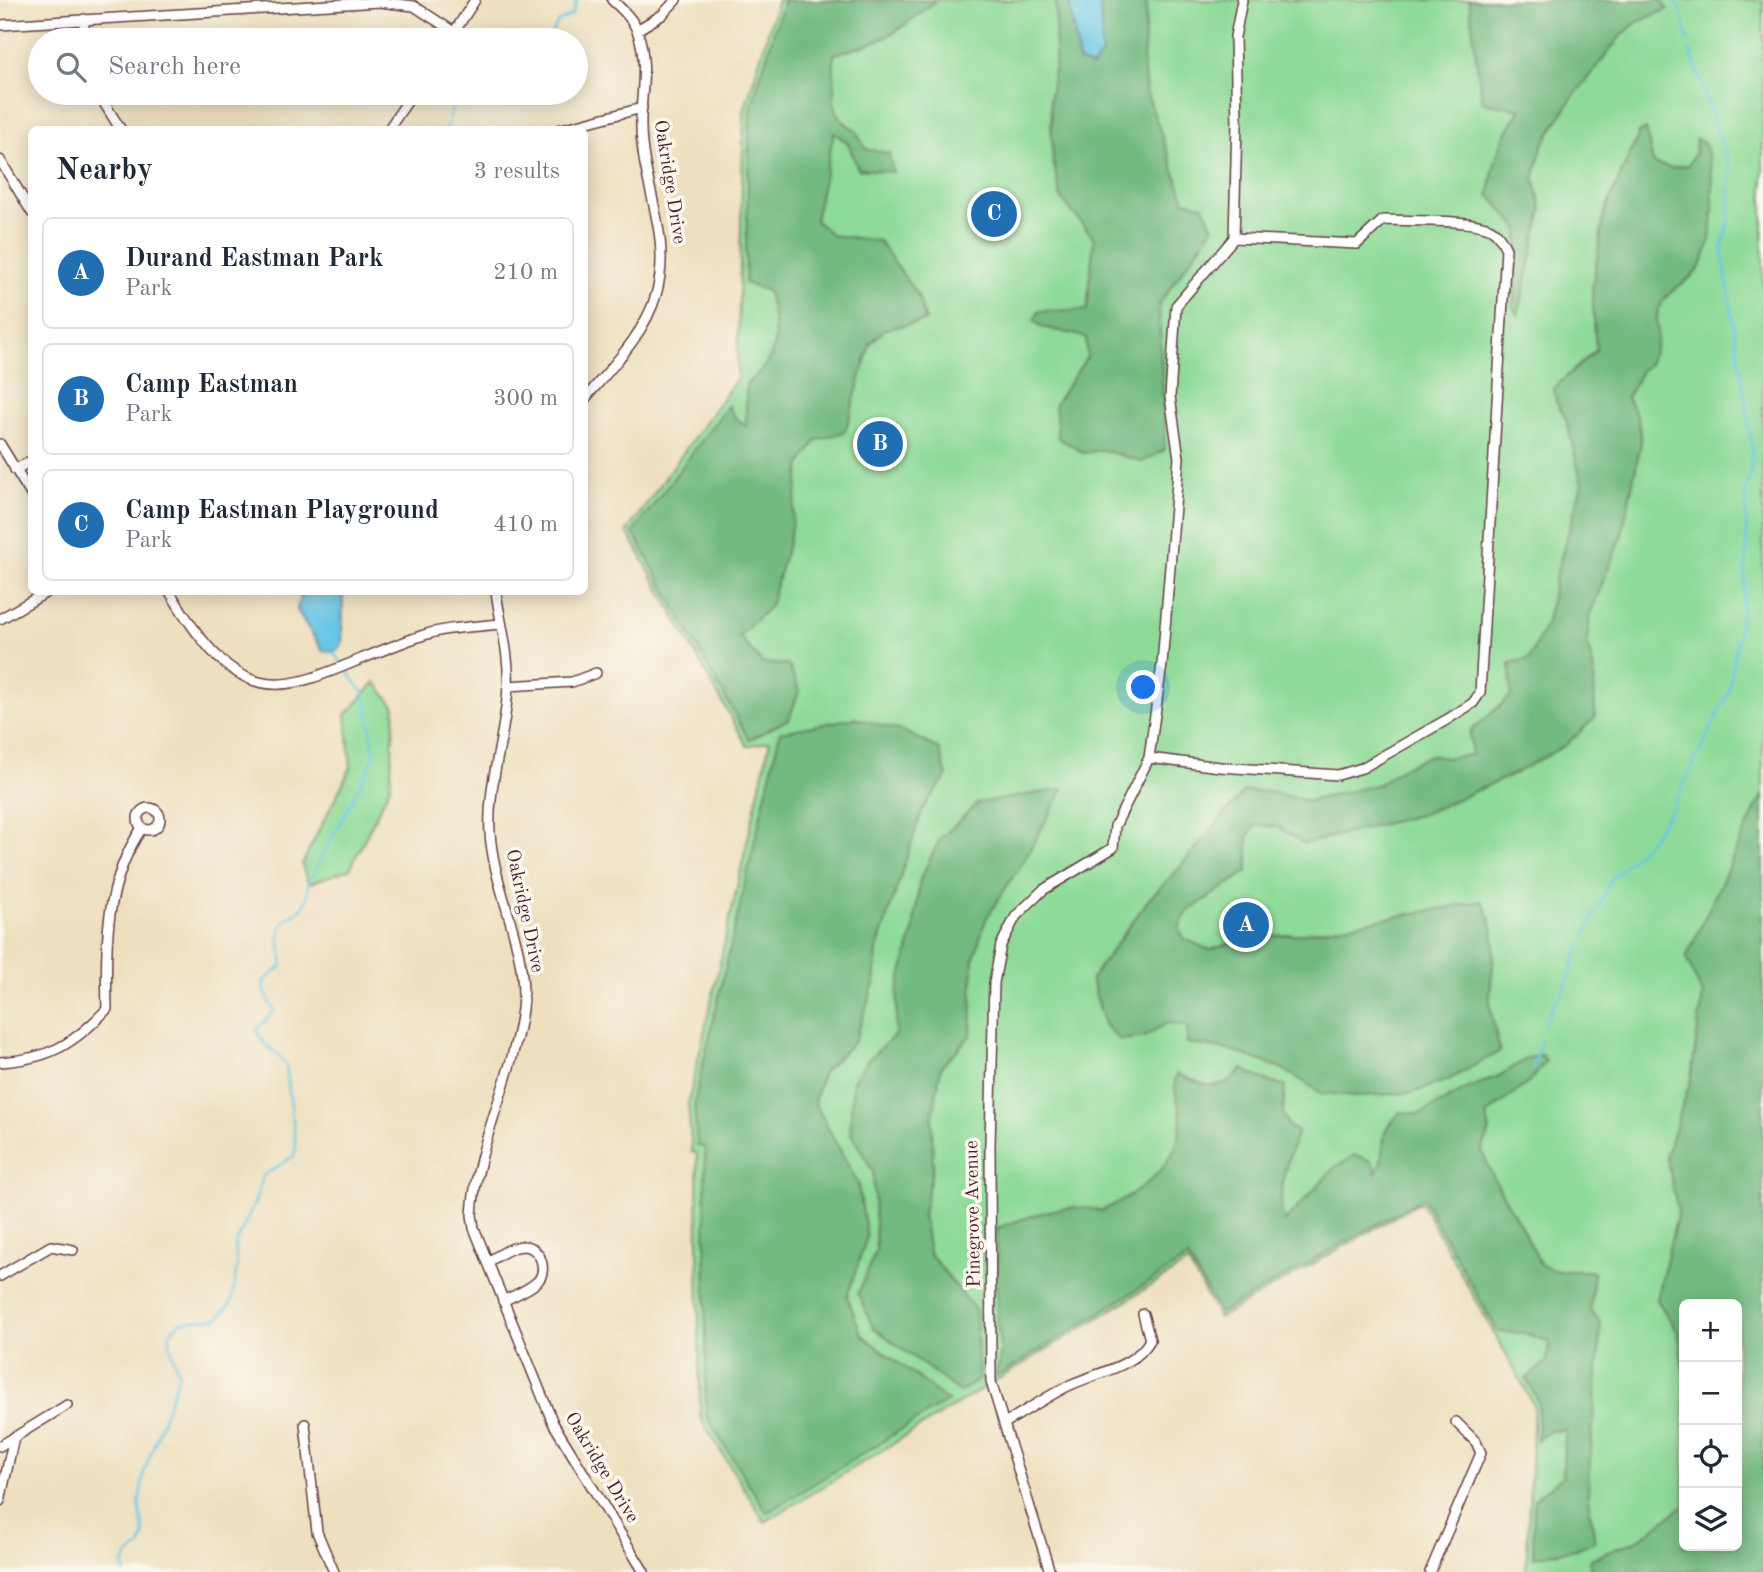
<!DOCTYPE html>
<html lang="en">
<head>
<meta charset="utf-8">
<style>
  :root { --surface:#fff; --page:#f2f2f3; --text:#1f2937; --muted:#747a83; --line:#e0e1e3; --accent:#1f6fb2 }
  body { margin:0; font-family:"Old Standard TT",serif; background:var(--page); color:var(--text) }
  .controls { position:absolute; right:21px; bottom:21px; display:grid; overflow:hidden; border-radius:10px; box-shadow:0 4px 18px #0003 }
  .controls button { width:63px; height:63px; display:grid; place-items:center; padding:0; border:0; border-bottom:2px solid var(--line); background:var(--surface); color:var(--text); font:35px sans-serif }
  .you { position:absolute; left:1144px; top:688px; width:24px; height:24px; margin:-18px; border:5px solid #fff; border-radius:50%; background:#1a73e8; box-shadow:0 0 0 10px #1a73e833 }
  .badge { display:grid; place-items:center; width:46px; height:46px; border-radius:50%; background:var(--accent); color:#fff; font-size:23px; font-weight:700 }
  .pin { position:absolute; translate:-50% -50%; border:4px solid #fff; box-shadow:0 2px 7px #0006 }
  .list { margin:0; padding:0; list-style:none }
  h2 { display:flex; justify-content:space-between; align-items:center; height:91px; margin:0; padding:0 28px; font-size:30px }
  h2 small { font-size:23px; font-weight:400; color:var(--muted) }
  .list li { display:grid; grid-template-columns:46px 1fr auto; gap:21px; align-items:center; box-sizing:border-box; height:112px; margin:0 14px 14px; padding:0 14px; border:2px solid var(--line); border-radius:10px }
  .list b { display:block; font-size:26px; white-space:nowrap }
  .list p { margin:0; font-size:23px; white-space:nowrap; color:var(--muted) }
  .list em { font-size:23px; font-style:normal; color:var(--muted) }
  .icon { flex:none; width:38px; height:38px; fill:none; stroke:currentColor; stroke-width:2; stroke-linecap:round; stroke-linejoin:round }
  .map { position:relative; flex:none; width:1763px; height:1572px; overflow:hidden }
  .search { position:absolute; background:var(--surface); box-shadow:0 4px 18px #0003; left:28px; top:28px; width:560px; height:77px; display:flex; align-items:center; gap:18px; box-sizing:border-box; padding:0 24px; border-radius:38px; color:var(--muted); font-size:26px }
  .panel { position:absolute; background:var(--surface); box-shadow:0 4px 18px #0003; left:28px; top:126px; width:560px; height:469px; border-radius:10px }
  .map>svg:first-child { display:block }
  .green { fill:#8eda98; stroke:#6c7c62; stroke-width:2; fill-rule:evenodd }
  .forest { fill:#72ba80; stroke:#5e6c56; stroke-width:2 }
  .water { fill:#67c6e5; stroke:#587288; stroke-width:2 }
  .lines { fill:none; stroke-linecap:round; stroke-linejoin:round }
  .stream { stroke:#67c6e5; stroke-width:2.5 }
  .minor-casing { stroke:#633c41; stroke-width:12 }
  .minor { stroke:#fff; stroke-width:9 }
  .labels { text-anchor:middle; dominant-baseline:central; stroke-width:7; stroke-linejoin:round; paint-order:stroke }
  .street-label { font-size:19px; fill:#4a1f2b; stroke:#fbf7ec }
</style>
</head>
<body>
<div class="map">
<svg width="1763" height="1572" viewBox="0 0 1763 1572">
  <rect width="100%" height="100%" fill="#fbf7ec"/>
  <filter id="ink" filterUnits="userSpaceOnUse"><feTurbulence type="fractalNoise" baseFrequency=".0143" numOctaves="2"/><feDisplacementMap in="SourceGraphic" scale="14" xChannelSelector="R" yChannelSelector="G"/><feConvolveMatrix kernelMatrix="1 2 1 2 8 2 1 2 1" color-interpolation-filters="sRGB"/></filter>
  <filter id="wash" filterUnits="userSpaceOnUse"><feTurbulence type="fractalNoise" baseFrequency=".00686" numOctaves="4" result="noise"/><feDisplacementMap in="SourceGraphic" scale="28" xChannelSelector="R" yChannelSelector="G"/><feGaussianBlur stdDeviation="1.57" result="paint"/><feColorMatrix in="noise" values="0 0 0 0 0 0 0 0 0 0 0 0 0 0 0 0 0 1.4 0 .05"/><feComposite in="paint" operator="in"/></filter>
  <g filter="url(#wash)">
    <rect width="100%" height="100%" fill="#eee0bf"/>
    <g class="green">
      <path d="M778,0H1763V1572H1526L1534,1405L1421,1202L1219,1318L1188,1263L765,1522L700,1418L697,1154L692,1152L688,1104L770,741L747,746L627,531L737,378L744,111ZM1684,1304H1737V1546H1684Z"/>
      <path d="M375,682L395,707L390,787L350,869L308,884L302,864L351,767L346,715Z"/>
    </g>
    <g class="forest">
      <path d="M784,0H936C897,33 885,42 834,54V103L840,119L855,130L866,149L889,153L893,172L858,169L848,143L834,133L815,220L832,235L879,241L918,296L926,321L885,329L870,344L845,432L817,440L801,464L789,541L770,606L739,636L762,663L789,665L799,691L789,719L749,740L633,532L728,405L735,417L746,426V384C783,355 777,333 768,291L745,283L750,110Z"/>
      <path d="M1056,0H1069L1079,61L1099,22L1100,0H1147L1143,62L1146,91L1185,201L1203,205L1213,228L1159,304L1165,450L1142,462L1103,450L1084,453L1058,438L1055,404L1087,357L1086,337L1042,327L1034,320L1039,311L1087,310L1094,238L1061,198L1053,162L1050,97L1055,63Z"/>
      <path d="M1469,0H1661L1667,9L1636,23L1621,36L1572,98L1542,146L1534,179L1542,210L1518,316L1513,307L1519,229L1489,195C1493,162 1501,136 1521,109L1482,102Z"/>
      <path d="M1646,129L1653,163L1671,168L1688,165L1695,153L1696,139L1705,144C1716,173 1718,245 1697,271C1687,283 1670,289 1661,304C1654,316 1659,328 1657,341C1656,349 1651,359 1648,366L1642,369L1627,398L1638,418L1641,443L1622,534L1590,614L1587,643L1594,670L1595,718L1566,745L1512,775L1423,814L1304,844L1278,827L1256,825L1248,836V871L1187,912L1179,928L1184,939L1210,950L1247,938L1299,934L1482,901C1502,938 1492,958 1490,997C1489,1014 1497,1034 1500,1051L1450,1079L1412,1093L1356,1096L1321,1093L1283,1069L1234,1051L1187,1043V1026L1167,1023L1144,1037L1120,1040L1105,1026L1091,979L1149,899L1174,874L1244,791L1272,792L1309,801L1379,784L1402,768L1430,755L1445,758L1472,755L1470,732L1511,696L1510,663L1529,659L1547,622L1556,575L1582,484L1566,419L1556,401L1554,388L1596,350L1592,288L1605,211L1639,133Z"/>
      <path d="M855,718L905,732L939,749L947,776L923,808L910,847L877,949L874,984L855,1041L823,1072L814,1102L858,1183L867,1237L847,1297L862,1335L948,1401L767,1513L706,1416L705,1147L697,1146L694,1103L780,732Z"/>
      <path d="M1063,789L1029,852L986,919L973,961L971,1035L941,1067L932,1121L933,1166L923,1214L929,1253L976,1311L979,1380L960,1392L873,1327L858,1294L876,1250L873,1171L850,1132L853,1080L867,1061L895,1035L898,989L913,932L920,879L940,839L978,803Z"/>
      <path d="M1763,793V1572H1590L1591,1559L1640,1539L1684,1505V1546H1737V1304H1684V1376L1678,1332L1657,1300L1678,1211L1666,1155L1690,1083L1703,995L1686,958Z"/>
      <path d="M1542,1055L1546,1061L1529,1082L1486,1115L1490,1130L1482,1150C1496,1191 1524,1225 1540,1264C1565,1278 1569,1267 1594,1272L1590,1310L1601,1324L1589,1472L1588,1498L1595,1541L1576,1549L1533,1557L1534,1499L1562,1477L1566,1430L1550,1431L1537,1440L1539,1402L1526,1379L1546,1362L1550,1342L1524,1333L1498,1332L1423,1198L1220,1313L1188,1258L996,1377L1001,1350L997,1324V1228C1030,1217 1067,1200 1101,1211C1137,1195 1179,1166 1181,1122C1182,1105 1170,1091 1177,1074C1204,1085 1221,1095 1242,1069L1269,1082L1285,1085L1283,1113L1289,1127L1298,1131C1288,1160 1275,1191 1284,1222L1334,1168L1355,1155L1372,1161L1376,1173L1381,1162L1385,1131L1400,1112L1420,1114L1466,1089L1499,1076L1528,1058Z"/>
    </g>
    <g class="water">
      <path d="M1069,0H1100L1102,54L1092,67L1079,61Z"/>
      <path d="M306,592H343L342,646L333,652L323,651L297,610L300,597Z"/>
    </g>
    <g class="lines">
      <g class="stream">
        <path d="M1674,0L1682,13L1688,42"/>
        <path d="M548,40L558,22L572,15L577,0"/>
        <path d="M446,130L454,103L465,93"/>
        <path d="M333,652L341,662"/>
        <path d="M1586,935L1610,881L1650,840L1672,809L1729,691L1743,604L1747,539L1745,495L1751,470L1752,444L1722,247L1730,219V168L1690,50"/>
        <path d="M1545,1025C1549,1010 1556,1002 1564,990C1570,978 1574,957 1582,943"/>
        <path d="M1533,1069L1541,1041"/>
        <path d="M124,1572L123,1565L129,1555L140,1547L144,1535L139,1503L144,1473L179,1374L170,1345V1333L180,1322L218,1318L232,1302L237,1266L235,1245L255,1202L263,1176L294,1156L296,1147L286,1066C278,1050 263,1048 257,1030L274,1011L263,988L264,981L282,966C284,954 276,940 281,928C290,907 309,918 308,884L375,756L365,694L349,674"/>
      </g>
    </g>
  </g>
  <g filter="url(#ink)">
    <g class="lines">
      <g class="minor-casing">
        <g id="minor">
          <path d="M84,19V40"/>
          <path d="M0,25L379,2L414,6L454,32"/>
          <path d="M637,30L662,15L676,0"/>
          <path d="M449,40L475,0"/>
          <path d="M98,93L121,130"/>
          <path d="M388,130L413,93"/>
          <path d="M558,130L642,108"/>
          <path d="M0,160L32,213"/>
          <path d="M584,400C610,368 644,336 656,295C673,236 642,186 641,128C640,95 649,66 638,33C634,20 622,9 612,0"/>
          <path d="M0,444L32,496"/>
          <path d="M15,470L32,460"/>
          <path d="M170,592C256,737 296,678 421,636C446,627 474,627 500,624"/>
          <path d="M496,592C500,622 510,655 508,686C506,736 487,783 490,833C494,892 529,949 522,1009C513,1079 476,1144 472,1215L474,1228L553,1423L644,1572"/>
          <path d="M0,619L47,592"/>
          <path d="M508,686L572,682L596,673"/>
          <path d="M1149,758L1220,767L1338,775L1362,768L1448,719L1473,703L1480,693L1506,249C1502,241 1498,232 1489,228C1466,219 1409,221 1383,220L1357,244L1234,238"/>
          <circle cx="149" cy="819" r="11"/>
          <path d="M0,1062C49,1059 74,1044 107,1009C105,946 105,882 142,828"/>
          <path d="M488,1262C498,1256 511,1246 524,1246C540,1247 548,1269 538,1281C529,1290 515,1295 503,1301"/>
          <path d="M0,1276L51,1246L73,1250"/>
          <path d="M1005,1423C1025,1411 1045,1398 1066,1387C1093,1373 1134,1369 1150,1340L1143,1314"/>
          <path d="M305,1424L317,1532L334,1572"/>
          <path d="M0,1446L67,1405"/>
          <path d="M0,1501L14,1437"/>
          <path d="M1050,1572L991,1382L990,1145L994,983L1001,945L1016,916L1043,890L1113,848L1115,826L1149,758L1162,664L1179,458L1170,397L1176,306L1234,238L1237,123L1235,37L1242,0"/>
          <path d="M1430,1572L1481,1453L1476,1442L1456,1422"/>
        </g>
      </g>
      <use href="#minor" class="minor"/>
    </g>
  </g>
  <g class="labels">
    <g class="street-label">
      <text transform="translate(669 182) rotate(81)">Oakridge Drive</text>
      <text transform="translate(524 911) rotate(78)">Oakridge Drive</text>
      <text transform="translate(974 1214) rotate(-91)">Pinegrove Avenue</text>
      <text transform="translate(601 1468) rotate(59)">Oakridge Drive</text>
    </g>
  </g>
</svg>
<div class="controls">
<button>+</button>
<button>−</button>
<button><svg class="icon" aria-label="locate" viewBox="0 0 24 24"><circle cx="12" cy="12" r="6"/><path d="M12 2v4M12 18v4M2 12h4M18 12h4"/></svg></button>
<button><svg class="icon" aria-label="layers" viewBox="0 0 24 24"><path d="M12 4l9 5-9 5-9-5zM3 14l9 5 9-5"/></svg></button>
</div>
<div class="you"></div>
<div class="pin badge" style="left:1246px;top:925px">A</div>
<div class="pin badge" style="left:880px;top:444px">B</div>
<div class="pin badge" style="left:994px;top:214px">C</div>
<div class="search"><svg class="icon" aria-label="search" viewBox="0 0 24 24"><circle cx="10" cy="10" r="6"/><path d="M15 15l6 6"/></svg>Search here</div>
<section class="panel">
<h2>Nearby<small>3 results</small></h2>
<ul class="list">
<li><span class="badge">A</span><div><b>Durand Eastman Park</b><p>Park</p></div><em>210 m</em></li>
<li><span class="badge">B</span><div><b>Camp Eastman</b><p>Park</p></div><em>300 m</em></li>
<li><span class="badge">C</span><div><b>Camp Eastman Playground</b><p>Park</p></div><em>410 m</em></li>
</ul>
</section>
</div>
</body>
</html>
